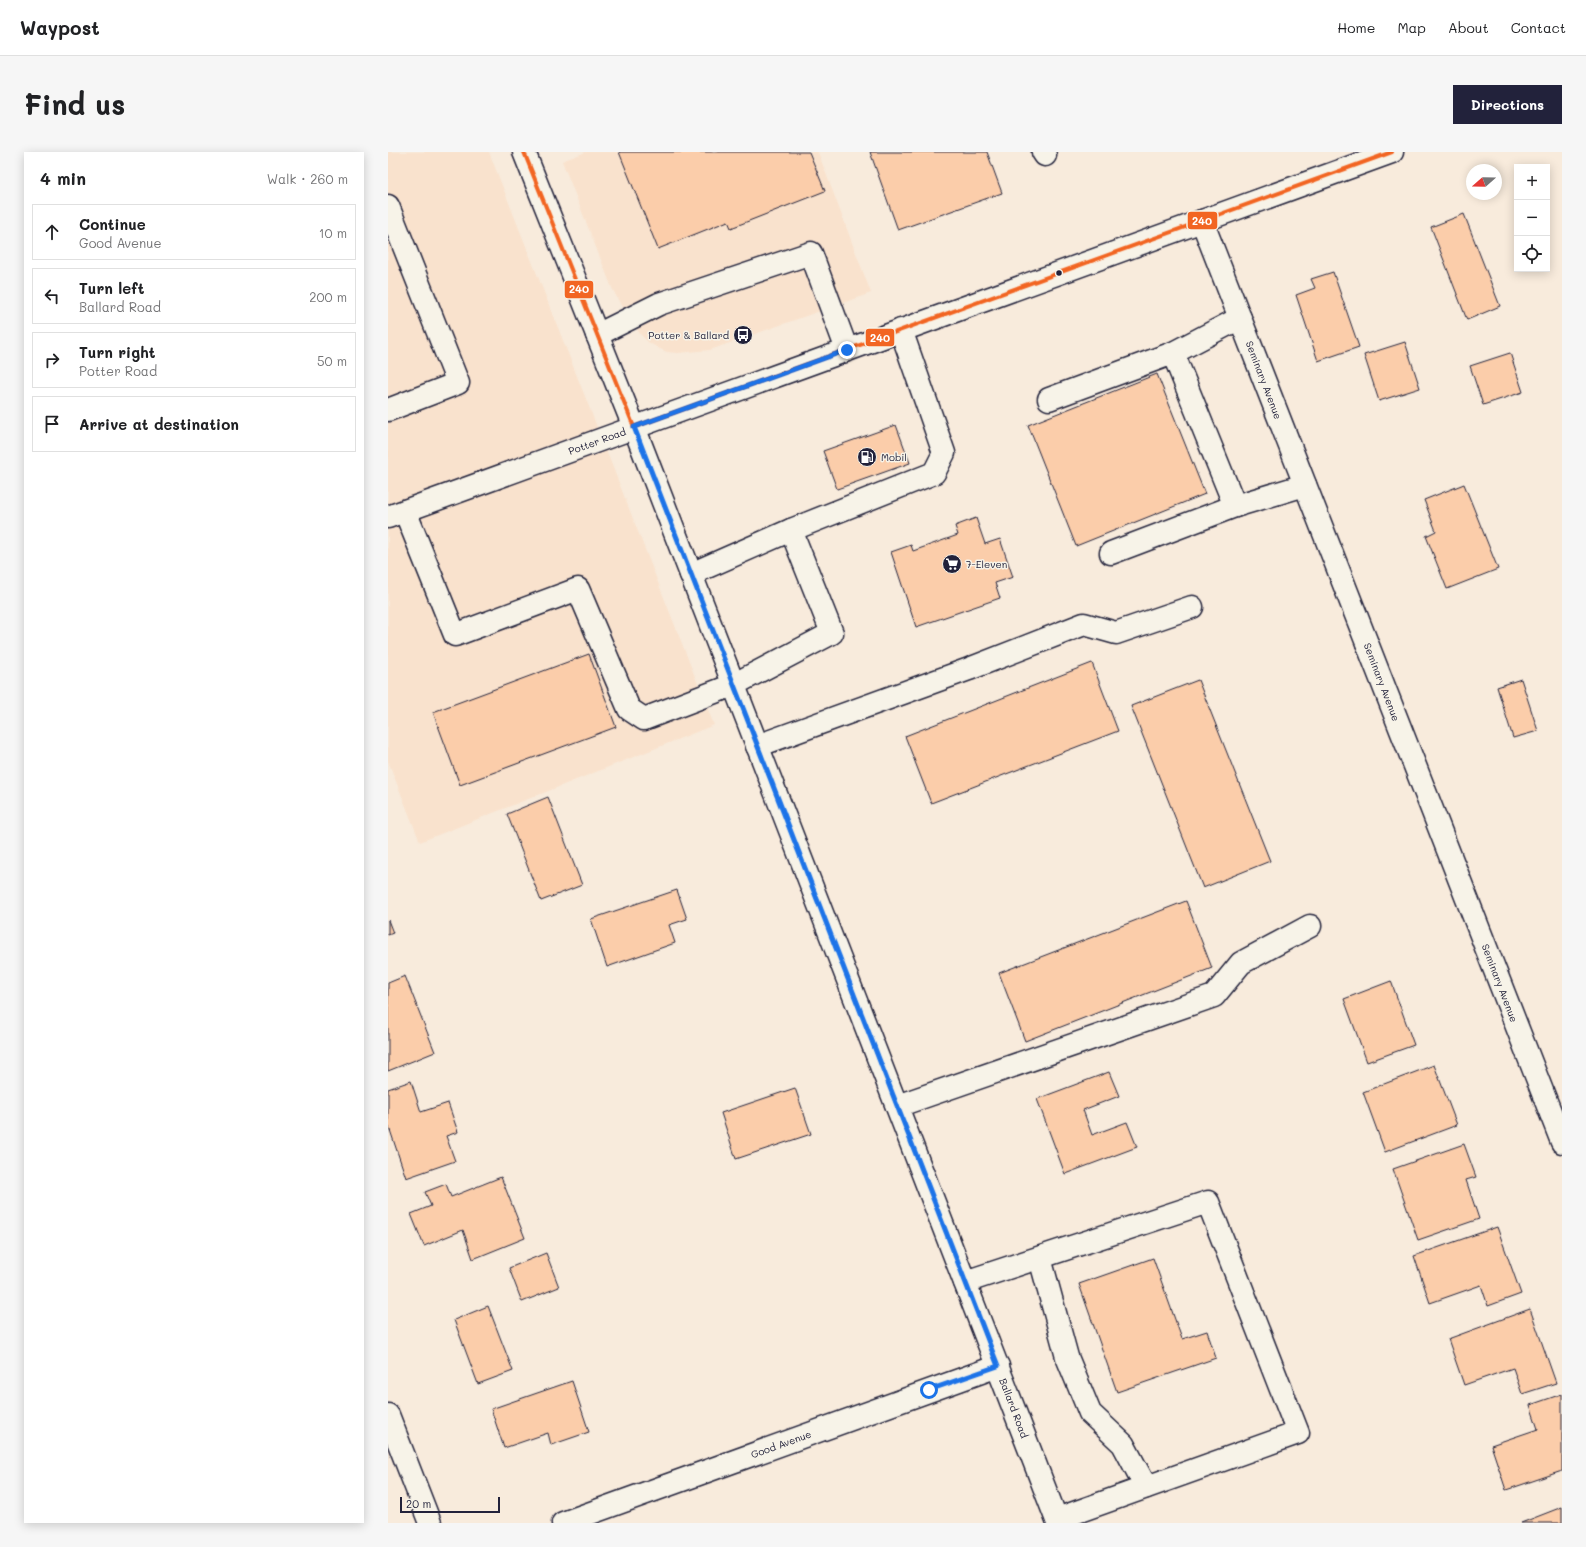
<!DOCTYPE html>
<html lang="en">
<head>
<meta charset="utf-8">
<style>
  :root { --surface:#fff; --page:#f6f6f6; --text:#202124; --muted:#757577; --line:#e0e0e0; --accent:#22223b }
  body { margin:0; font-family:Mali,sans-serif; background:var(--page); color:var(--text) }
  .controls { position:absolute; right:12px; top:12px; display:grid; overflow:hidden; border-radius:0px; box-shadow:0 2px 10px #0003 }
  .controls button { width:36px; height:36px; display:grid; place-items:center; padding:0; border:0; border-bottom:1px solid var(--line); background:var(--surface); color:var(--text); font:20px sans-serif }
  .compass { position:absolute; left:1078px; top:12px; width:36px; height:36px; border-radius:50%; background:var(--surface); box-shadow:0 2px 10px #0003; rotate:250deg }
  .scale { position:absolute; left:12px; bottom:10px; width:100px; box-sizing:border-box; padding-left:4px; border:2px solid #22223b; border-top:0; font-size:11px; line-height:14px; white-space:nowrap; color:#22223b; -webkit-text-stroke:3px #f7f3e8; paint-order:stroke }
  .stop { position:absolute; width:12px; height:12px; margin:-9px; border:3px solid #1a73e8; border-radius:50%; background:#fff }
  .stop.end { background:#1a73e8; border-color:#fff; box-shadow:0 1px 4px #0008 }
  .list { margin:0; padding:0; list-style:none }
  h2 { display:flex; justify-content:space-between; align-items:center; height:52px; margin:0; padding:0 16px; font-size:17px }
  h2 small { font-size:13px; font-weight:400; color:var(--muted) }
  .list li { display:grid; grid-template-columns:26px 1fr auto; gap:12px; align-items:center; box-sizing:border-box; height:56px; margin:0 8px 8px; padding:0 8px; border:1px solid var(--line); border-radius:0px }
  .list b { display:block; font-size:15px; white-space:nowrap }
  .list p { margin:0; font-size:13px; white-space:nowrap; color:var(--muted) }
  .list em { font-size:13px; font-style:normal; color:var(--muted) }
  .icon { flex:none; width:22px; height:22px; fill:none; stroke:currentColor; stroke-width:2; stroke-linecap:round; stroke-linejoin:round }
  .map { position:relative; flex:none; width:1174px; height:1371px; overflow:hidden; border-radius:0px }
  header { display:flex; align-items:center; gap:24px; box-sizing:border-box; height:56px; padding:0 20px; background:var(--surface); border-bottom:1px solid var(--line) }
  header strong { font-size:19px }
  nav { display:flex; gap:22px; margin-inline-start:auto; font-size:14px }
  .intro { display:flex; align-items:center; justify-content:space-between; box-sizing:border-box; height:96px; padding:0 24px }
  h1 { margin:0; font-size:28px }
  .button { padding:10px 18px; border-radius:0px; background:var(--accent); color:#fff; font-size:14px; font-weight:700 }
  main { display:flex; gap:24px; padding:0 24px }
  aside { flex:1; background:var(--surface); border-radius:0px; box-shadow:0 2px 10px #0003 }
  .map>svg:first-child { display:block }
  .built { fill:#f9e2cd }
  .building { fill:#fbcdaa; stroke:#22223b }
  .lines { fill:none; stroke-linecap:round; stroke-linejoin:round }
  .minor-casing { stroke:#22223b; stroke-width:25 }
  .minor { stroke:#f7f3e8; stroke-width:22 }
  .bus-1-casing { stroke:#f7f3e8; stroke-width:7 }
  .bus-1 { stroke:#f26522; stroke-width:4 }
  .route { stroke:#1a73e8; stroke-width:5 }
  .bus-dot { fill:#22223b; stroke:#f7f3e8; stroke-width:1.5 }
  .labels { text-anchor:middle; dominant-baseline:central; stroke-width:3; stroke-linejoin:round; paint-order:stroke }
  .poi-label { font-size:10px; fill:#22223b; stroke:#f7f3e8; text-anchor:start }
  .street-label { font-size:10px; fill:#22223b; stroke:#f7f3e8 }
  .line-badge { stroke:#f7f3e8; stroke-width:1.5 }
  .badge-label { font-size:11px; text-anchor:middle; font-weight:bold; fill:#fff }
</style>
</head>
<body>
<header>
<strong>Waypost</strong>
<nav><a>Home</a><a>Map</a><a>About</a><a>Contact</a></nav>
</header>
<div class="intro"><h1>Find us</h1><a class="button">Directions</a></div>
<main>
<aside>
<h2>4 min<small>Walk · 260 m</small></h2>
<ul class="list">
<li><svg class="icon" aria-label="ahead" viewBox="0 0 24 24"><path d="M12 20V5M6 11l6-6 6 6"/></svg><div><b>Continue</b><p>Good Avenue</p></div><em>10 m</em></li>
<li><svg class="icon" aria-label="left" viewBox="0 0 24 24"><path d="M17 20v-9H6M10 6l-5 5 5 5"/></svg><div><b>Turn left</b><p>Ballard Road</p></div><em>200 m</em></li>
<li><svg class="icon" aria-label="right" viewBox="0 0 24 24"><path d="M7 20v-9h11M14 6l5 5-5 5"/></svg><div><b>Turn right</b><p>Potter Road</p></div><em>50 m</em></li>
<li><svg class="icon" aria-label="arrive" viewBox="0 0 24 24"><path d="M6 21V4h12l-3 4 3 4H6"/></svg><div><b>Arrive at destination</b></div></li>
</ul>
</aside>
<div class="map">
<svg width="1174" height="1371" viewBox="0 0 1174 1371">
  <rect width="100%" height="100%" fill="#f8ebdc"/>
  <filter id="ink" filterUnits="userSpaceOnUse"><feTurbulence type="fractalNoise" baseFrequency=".025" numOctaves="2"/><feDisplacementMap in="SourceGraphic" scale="8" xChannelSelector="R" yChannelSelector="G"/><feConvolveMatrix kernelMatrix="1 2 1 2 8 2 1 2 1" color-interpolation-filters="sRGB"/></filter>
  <g filter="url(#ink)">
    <g class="built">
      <path d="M0,0H101L326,573L32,690L0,609Z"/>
      <path d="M198,0H430L483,141L322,198L290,201L279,200L270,196L260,190L253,183L237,161L224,136L174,9Z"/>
    </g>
    <g class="building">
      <path d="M231,0H421L437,39L343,76L340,69L270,97Z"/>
      <path d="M482,0H599L614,41L510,78Z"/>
      <path d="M1076,62L1112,154L1079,168L1043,75Z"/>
      <path d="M945,120L971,195L930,209L908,143L927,136L923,127Z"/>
      <path d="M1017,190L1032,236L991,249L976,203Z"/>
      <path d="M1122,201L1135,240L1095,253L1082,214Z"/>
      <path d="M769,222L817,342L688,394L640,273Z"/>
      <path d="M508,273L522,311L449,337L435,299Z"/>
      <path d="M1076,332L1110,417L1059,437L1038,384L1048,379L1036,348Z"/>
      <path d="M588,366L597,392L612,387L625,425L607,431L612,446L528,475L503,400L523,393L525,399L570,383L567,374Z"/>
      <path d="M201,502L228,575L72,633L45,560Z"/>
      <path d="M704,511L730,579L543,651L517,584Z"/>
      <path d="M1133,527L1150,579L1125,586L1109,535Z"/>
      <path d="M810,528L882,709L815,736L743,554Z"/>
      <path d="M160,645L194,733L153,749L119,662Z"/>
      <path d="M289,738L299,767L281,773L287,791L219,815L203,767Z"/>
      <path d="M798,749L824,816L637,889L611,821Z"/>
      <path d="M0,768L5,781L0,783Z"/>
      <path d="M17,824L47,900L0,919V831Z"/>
      <path d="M1003,829L1026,893L979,910L956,847Z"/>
      <path d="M1046,913L1069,973L997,1000L975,940Z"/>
      <path d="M721,920L731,944L695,958L704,983L739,970L749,995L677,1022L649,947Z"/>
      <path d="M23,929L33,960L60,951L70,980L58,984L67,1009L18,1026L0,972V937Z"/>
      <path d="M407,936L423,982L348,1007L333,961Z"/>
      <path d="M1076,992L1088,1025L1078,1028L1091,1067L1030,1088L1005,1017Z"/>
      <path d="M113,1025L137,1086L85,1107L75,1078L36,1094L23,1062L43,1054L37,1040L58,1032L63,1045Z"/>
      <path d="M1109,1075L1133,1142L1100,1154L1093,1133L1042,1151L1026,1104Z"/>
      <path d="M158,1101L171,1135L134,1150L121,1116Z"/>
      <path d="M765,1106L794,1187L819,1179L828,1206L729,1240L691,1132Z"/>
      <path d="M100,1154L125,1219L90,1232L66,1168Z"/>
      <path d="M1142,1157L1168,1231L1134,1242L1125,1216L1076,1233L1060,1187Z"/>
      <path d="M184,1229L201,1280L163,1293L160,1281L116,1296L103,1257Z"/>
      <path d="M1174,1242V1319L1118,1338L1103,1293L1150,1277L1142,1253Z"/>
      <path d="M1174,1355V1371H1133Z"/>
    </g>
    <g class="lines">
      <g class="minor-casing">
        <g id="minor">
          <path d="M136,0L246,275L670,1371"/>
          <path d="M655,0L657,3"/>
          <path d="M0,54L70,231L0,258"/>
          <path d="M814,69L1174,990"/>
          <path d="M852,166L785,201L847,354L917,333"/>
          <path d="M209,183L271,152L423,101L459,198"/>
          <path d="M661,247L785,201"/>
          <path d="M17,359L67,483L190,437L241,557L256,567L345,533L444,481L403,378L546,321L556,301L513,178"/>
          <path d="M0,365L1004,0"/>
          <path d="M723,401L847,354"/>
          <path d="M303,422L403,378"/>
          <path d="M369,594L581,517L696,472L728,481L804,455"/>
          <path d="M509,954L826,844L853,811L922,774"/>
          <path d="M652,1106L679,1205L702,1261L735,1292L758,1335"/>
          <path d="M577,1130L820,1050L910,1281L669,1367"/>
          <path d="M0,1263L42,1371"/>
          <path d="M175,1371L610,1214"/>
        </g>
      </g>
      <use href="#minor" class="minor"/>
      <g class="bus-1-casing">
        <g id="bus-1">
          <path d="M136,0L246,275"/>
          <path d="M246,275L1004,0"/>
        </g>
      </g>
      <use href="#bus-1" class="bus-1"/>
    </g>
  </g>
  <g class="lines" filter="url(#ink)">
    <path class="route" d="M459,198L246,275L610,1214L541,1238"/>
  </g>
  <defs>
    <g id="bus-disc" transform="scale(1)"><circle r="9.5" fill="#22223b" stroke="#f7f3e8"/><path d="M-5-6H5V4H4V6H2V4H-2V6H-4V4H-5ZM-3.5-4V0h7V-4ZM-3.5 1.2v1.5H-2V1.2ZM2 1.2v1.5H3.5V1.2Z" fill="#fff"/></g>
    <g id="fuel-disc" transform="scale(1)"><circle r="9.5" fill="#22223b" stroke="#f7f3e8"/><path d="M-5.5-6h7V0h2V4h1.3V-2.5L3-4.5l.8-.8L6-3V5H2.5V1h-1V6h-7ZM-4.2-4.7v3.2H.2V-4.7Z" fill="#fff"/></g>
    <g id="supermarket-disc" transform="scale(1)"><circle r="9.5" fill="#22223b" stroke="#f7f3e8"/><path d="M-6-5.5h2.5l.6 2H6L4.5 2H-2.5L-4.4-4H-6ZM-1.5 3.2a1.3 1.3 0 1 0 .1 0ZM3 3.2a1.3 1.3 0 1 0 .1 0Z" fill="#fff"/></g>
  </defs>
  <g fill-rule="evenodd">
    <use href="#bus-disc" x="355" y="183"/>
    <use href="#fuel-disc" x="479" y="305"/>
    <use href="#supermarket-disc" x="564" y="412"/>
  </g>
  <circle class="bus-dot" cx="671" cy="121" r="3.5"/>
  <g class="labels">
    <g class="poi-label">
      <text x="341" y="183" text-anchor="end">Potter &amp; Ballard</text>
      <text x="493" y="305">Mobil</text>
      <text x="578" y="412">7-Eleven</text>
    </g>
    <g class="street-label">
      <text transform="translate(876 228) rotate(69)">Seminary Avenue</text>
      <text transform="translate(209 289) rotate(-20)">Potter Road</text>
      <text transform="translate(994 530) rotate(69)">Seminary Avenue</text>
      <text transform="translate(1112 831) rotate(69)">Seminary Avenue</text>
      <text transform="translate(626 1256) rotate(69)">Ballard Road</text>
      <text transform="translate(393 1292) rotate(-20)">Good Avenue</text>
    </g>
  </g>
  <g class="line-badge">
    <rect x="799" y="59" width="31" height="19" rx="4" fill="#f26522"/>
    <rect x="176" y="128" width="30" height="19" rx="4" fill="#f26522"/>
    <rect x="477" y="176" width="30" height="19" rx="4" fill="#f26522"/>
  </g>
  <g class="badge-label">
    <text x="814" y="73">240</text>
    <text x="191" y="141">240</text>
    <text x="492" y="190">240</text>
  </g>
</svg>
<div class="controls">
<button>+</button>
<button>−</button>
<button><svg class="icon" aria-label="locate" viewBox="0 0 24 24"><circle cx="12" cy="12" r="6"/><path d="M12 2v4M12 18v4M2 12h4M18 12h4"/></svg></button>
</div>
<svg class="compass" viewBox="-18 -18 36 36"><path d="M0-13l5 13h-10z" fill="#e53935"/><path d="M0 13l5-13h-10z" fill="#757577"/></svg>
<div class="scale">20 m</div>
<div class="stop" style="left:541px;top:1238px"></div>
<div class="stop end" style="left:459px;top:198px"></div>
</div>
</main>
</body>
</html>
